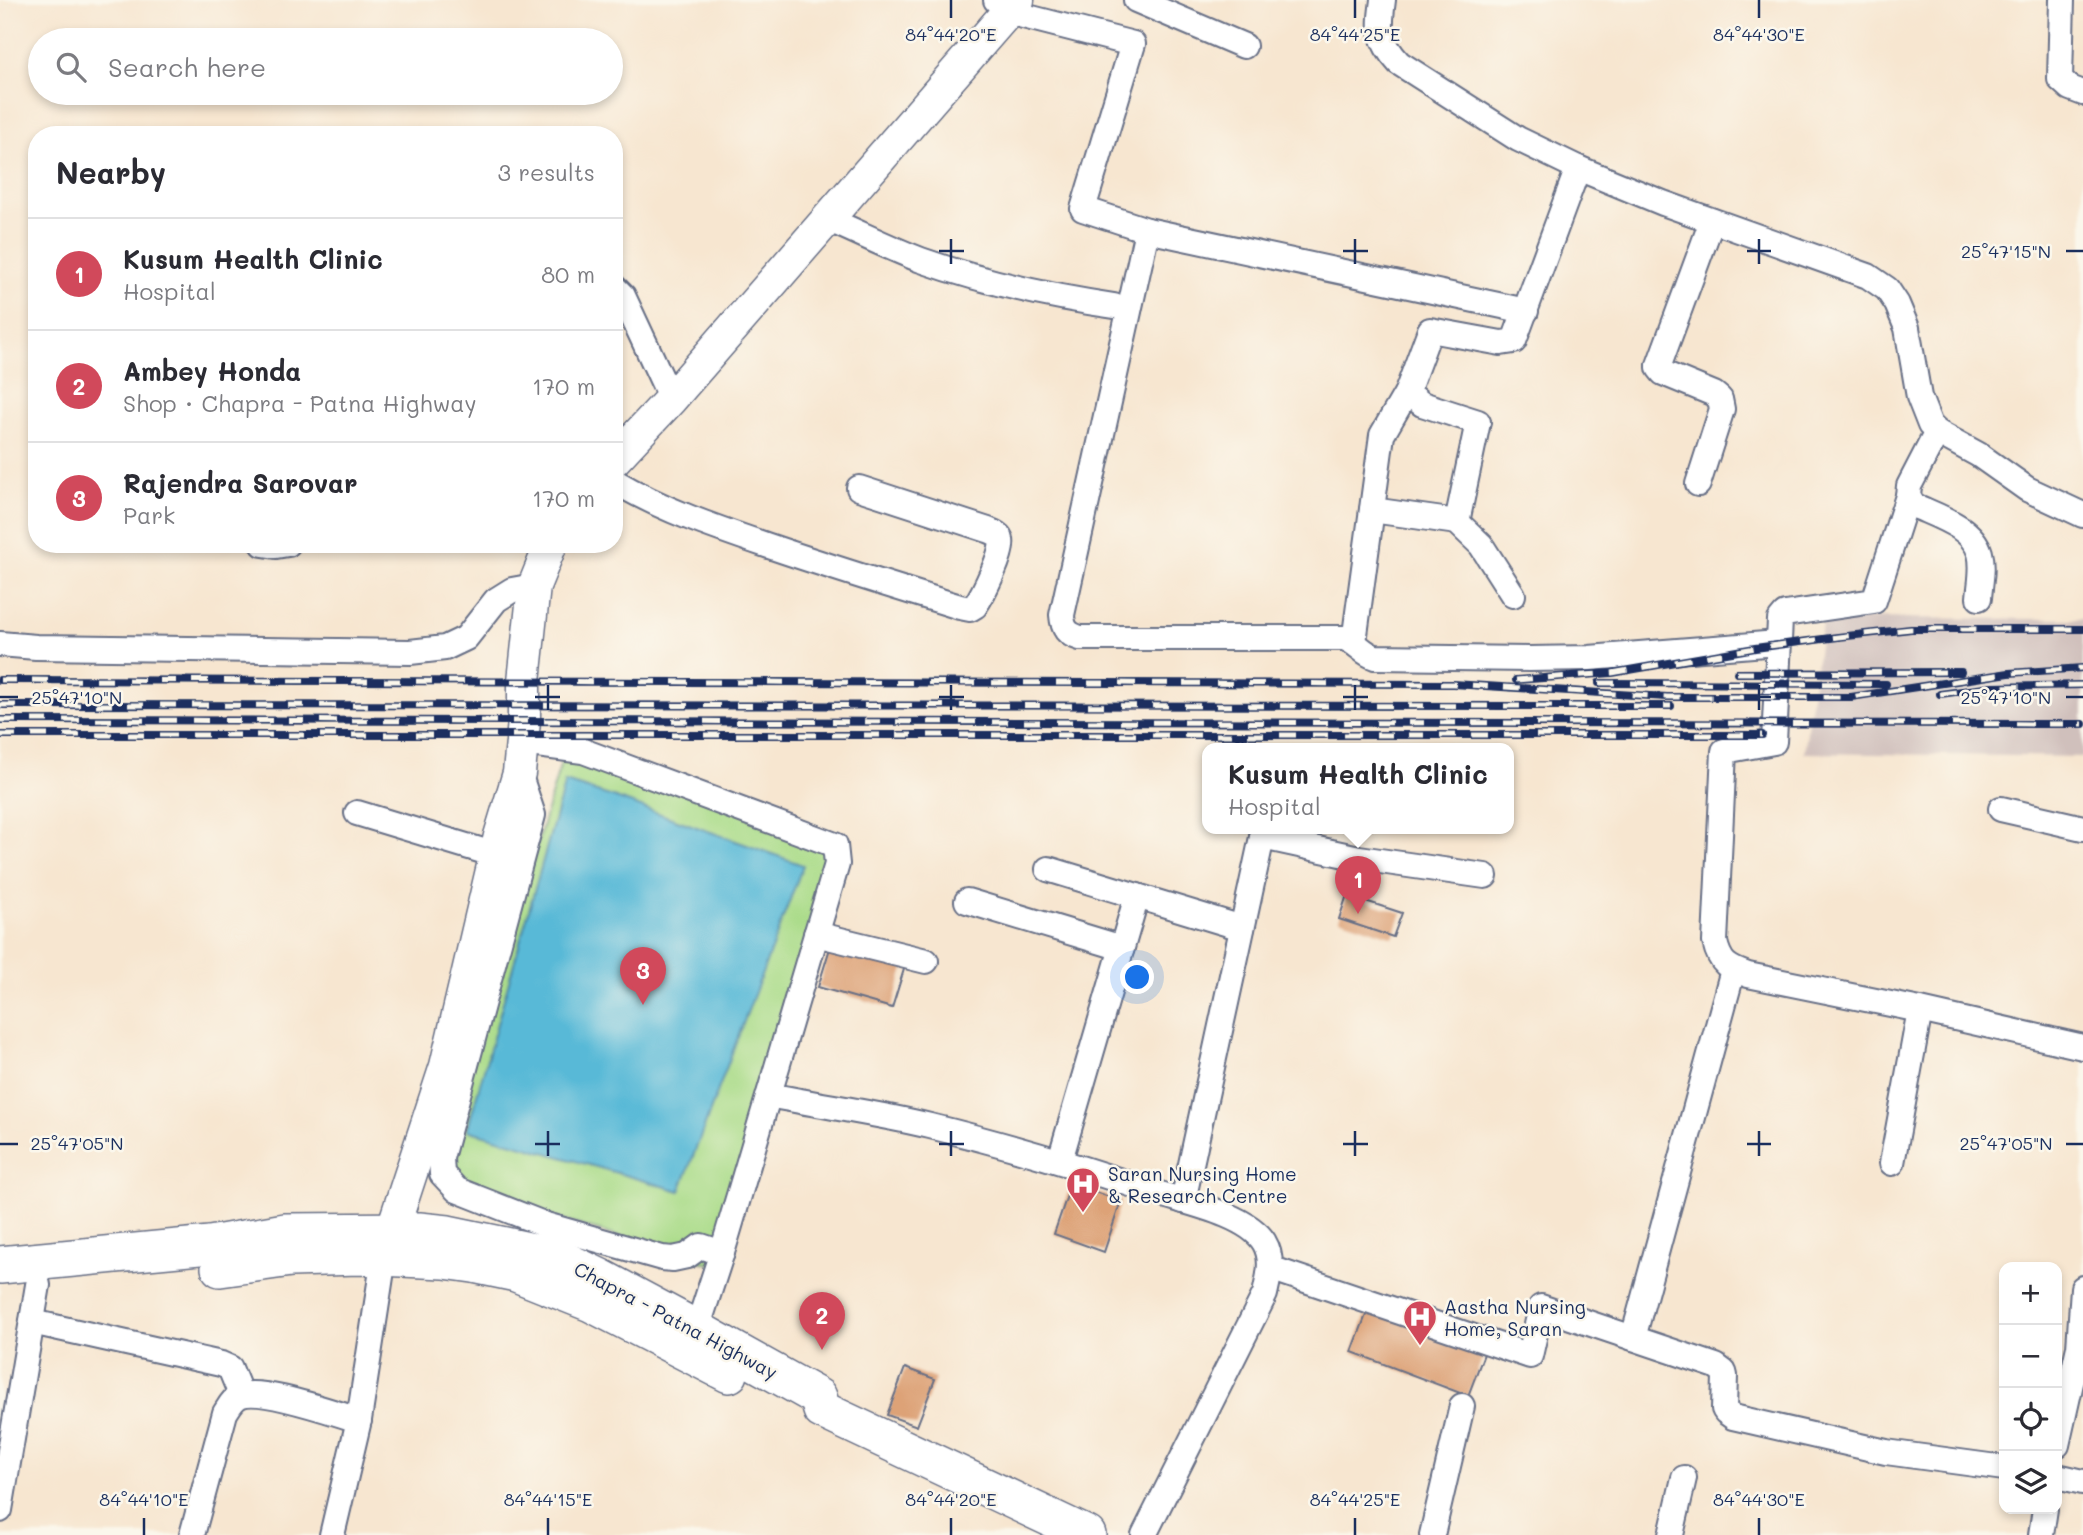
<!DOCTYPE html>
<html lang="en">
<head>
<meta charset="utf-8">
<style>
  :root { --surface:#fff; --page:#f7f7f7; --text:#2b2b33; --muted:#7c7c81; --line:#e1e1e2; --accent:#d1495b }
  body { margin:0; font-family:Mali,sans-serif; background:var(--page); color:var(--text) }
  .controls { position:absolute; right:21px; bottom:21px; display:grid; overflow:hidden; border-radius:14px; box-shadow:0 4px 10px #0003 }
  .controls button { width:63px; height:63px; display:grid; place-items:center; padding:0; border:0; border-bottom:2px solid var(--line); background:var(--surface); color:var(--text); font:35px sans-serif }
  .you { position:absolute; left:1138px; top:978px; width:24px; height:24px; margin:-18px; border:5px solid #fff; border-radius:50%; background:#1a73e8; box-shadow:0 0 0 10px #1a73e833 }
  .badge { display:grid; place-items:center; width:46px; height:46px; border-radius:50%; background:var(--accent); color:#fff; font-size:23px; font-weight:700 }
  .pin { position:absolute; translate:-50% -58px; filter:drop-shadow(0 2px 4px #0008) }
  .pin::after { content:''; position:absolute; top:37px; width:24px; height:21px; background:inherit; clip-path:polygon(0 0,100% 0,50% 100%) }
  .popup { position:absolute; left:1202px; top:743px; width:312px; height:91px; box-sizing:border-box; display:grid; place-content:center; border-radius:14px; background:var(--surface); filter:drop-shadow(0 2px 5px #0005); font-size:23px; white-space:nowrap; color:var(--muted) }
  .popup b { font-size:26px; color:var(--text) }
  .popup::after { content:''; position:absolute; left:50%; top:100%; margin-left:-14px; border:14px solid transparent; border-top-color:var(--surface) }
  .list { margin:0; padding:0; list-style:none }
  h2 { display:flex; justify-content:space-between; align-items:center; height:91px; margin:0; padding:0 28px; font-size:30px }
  h2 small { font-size:23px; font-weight:400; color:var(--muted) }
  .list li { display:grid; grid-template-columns:46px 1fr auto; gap:21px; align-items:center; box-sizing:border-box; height:112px; padding:0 28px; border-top:2px solid var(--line) }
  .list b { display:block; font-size:26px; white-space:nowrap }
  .list p { margin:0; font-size:23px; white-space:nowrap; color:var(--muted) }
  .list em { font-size:23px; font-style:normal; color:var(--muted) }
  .icon { flex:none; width:38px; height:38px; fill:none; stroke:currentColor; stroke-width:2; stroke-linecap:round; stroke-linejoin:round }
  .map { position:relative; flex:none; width:2083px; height:1535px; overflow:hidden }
  .search { position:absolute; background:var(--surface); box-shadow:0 4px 10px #0003; left:28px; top:28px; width:595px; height:77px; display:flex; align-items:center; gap:18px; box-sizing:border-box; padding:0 24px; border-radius:38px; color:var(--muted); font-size:26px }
  .panel { position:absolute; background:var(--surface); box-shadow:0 4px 10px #0003; left:28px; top:126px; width:595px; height:427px; border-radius:28px }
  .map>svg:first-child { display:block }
  .industrial { fill:#d0c0bc }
  .green { fill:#abdc8a; stroke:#638674; stroke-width:2 }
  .water { fill:#59b9d7; stroke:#3a749a; stroke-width:2 }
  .building { fill:#dda277 }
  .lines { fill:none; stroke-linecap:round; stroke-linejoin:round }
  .minor-casing { stroke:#686f86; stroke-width:28 }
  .major-casing { stroke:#686f86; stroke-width:35 }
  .highway-casing { stroke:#686f86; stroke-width:40 }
  .minor { stroke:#fff; stroke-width:24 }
  .major { stroke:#fff; stroke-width:32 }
  .highway { stroke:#fff; stroke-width:37 }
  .rail-casing { stroke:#1b2f5e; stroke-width:8 }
  .rail { stroke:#fbf7ec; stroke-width:5; stroke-dasharray:16; stroke-linecap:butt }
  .ticks { fill:none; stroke:#1b2f5e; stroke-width:2.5 }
  .labels { text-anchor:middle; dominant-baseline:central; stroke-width:5; stroke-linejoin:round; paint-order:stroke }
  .poi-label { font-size:19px; fill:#1b2f5e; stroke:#fbf7ec; text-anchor:start }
  .street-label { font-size:19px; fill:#1b2f5e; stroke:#fbf7ec }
  .ticks-label { font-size:18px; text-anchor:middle; fill:#1b2f5e; stroke:#fbf7ec; stroke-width:5; stroke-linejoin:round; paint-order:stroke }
</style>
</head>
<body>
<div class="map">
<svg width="2083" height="1535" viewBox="0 0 2083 1535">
  <rect width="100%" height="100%" fill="#fbf7ec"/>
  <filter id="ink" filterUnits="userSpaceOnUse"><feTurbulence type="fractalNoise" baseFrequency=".0143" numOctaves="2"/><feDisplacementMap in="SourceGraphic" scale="14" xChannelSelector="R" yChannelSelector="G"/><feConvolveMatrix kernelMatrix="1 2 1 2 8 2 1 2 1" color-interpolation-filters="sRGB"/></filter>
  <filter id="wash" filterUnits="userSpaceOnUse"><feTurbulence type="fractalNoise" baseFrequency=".00686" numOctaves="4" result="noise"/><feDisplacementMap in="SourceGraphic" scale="28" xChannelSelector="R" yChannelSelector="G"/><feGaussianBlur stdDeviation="1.57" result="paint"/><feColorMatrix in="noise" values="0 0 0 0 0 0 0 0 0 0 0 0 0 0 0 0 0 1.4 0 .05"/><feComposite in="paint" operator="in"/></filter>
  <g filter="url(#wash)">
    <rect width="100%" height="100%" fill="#f7e6d0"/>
    <path class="industrial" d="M1823,618L2083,619V757L1804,753Z"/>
    <path class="green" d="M565,749L843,848L717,1266L464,1191L443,1163Z"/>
    <path class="water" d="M565,782L613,797L803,865L680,1191L467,1130Z"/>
    <g id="blocks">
      <g class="building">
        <path d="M1347,895L1402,913L1393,937L1339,919Z"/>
        <path d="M831,945L905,966L892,1008L818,987Z"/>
        <path d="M1071,1184L1121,1201L1104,1252L1054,1234Z"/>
        <path d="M1369,1307L1485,1351L1468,1396L1352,1352Z"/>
        <path d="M905,1368L935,1379L917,1426L887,1415Z"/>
      </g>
    </g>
  </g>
  <g filter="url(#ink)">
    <use href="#blocks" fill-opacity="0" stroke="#686f86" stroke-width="2"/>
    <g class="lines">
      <g class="minor-casing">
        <g id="minor">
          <path d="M996,0L1008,12L1133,44L1083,209L1147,230L1062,615C1063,629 1067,634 1080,638H1344C1358,643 1362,653 1375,657L1529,659L1589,658L1778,643"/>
          <path d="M1136,0L1244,46"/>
          <path d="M1383,0C1379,30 1378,40 1399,63L1518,139L1578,168L1663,203L1868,276L1887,289L1897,304L1907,328L1919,397L1930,425L1937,432L1979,455L2027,489L2083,515"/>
          <path d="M2062,0L2060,79L2070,88L2083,93"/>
          <path d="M827,219C858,232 889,248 921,260C986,283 1046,296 1114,306"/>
          <path d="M1147,230L1526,311"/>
          <path d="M614,287L623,296L671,399"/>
          <path d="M1937,432L1909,486L1908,496L1913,505C1936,516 1972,526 1980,553C1984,567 1980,584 1979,598"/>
          <path d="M614,481C663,510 713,527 766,545C830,567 895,587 960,607L970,609L975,606C982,596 1005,551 1001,540C1000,534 993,532 988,530L859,488"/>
          <path d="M1698,484L1722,409L1720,399L1714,394L1663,373L1659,368V365L1712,221"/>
          <path d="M1908,496L1874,601L1785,614L1780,620L1774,742L1724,751L1715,942C1720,964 1728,968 1748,975L1920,1010L2083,1047"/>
          <path d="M1372,510L1457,522L1481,545L1513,595"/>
          <path d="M1457,522L1478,422L1422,404L1407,392L1430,330L1501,343L1514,341L1578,168"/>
          <path d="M263,544L276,546L288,544"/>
          <path d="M1354,642L1382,435L1407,392"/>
          <path d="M0,644L36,647L410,652L445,648L466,638L496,600L512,590L534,586"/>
          <path d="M522,743L583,751L835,845L837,864L724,1246L697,1329"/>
          <path d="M519,773L533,815L441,1158L442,1174L457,1190L546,1225L588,1237L662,1258L673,1259L687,1256L701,1246L722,1253"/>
          <path d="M2001,809L2083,828"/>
          <path d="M357,813L496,855"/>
          <path d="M1262,837L1359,858L1485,876"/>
          <path d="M1048,869L1242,928"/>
          <path d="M967,901L1122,948"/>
          <path d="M816,934L926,961"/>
          <path d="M769,1095C822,1106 877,1113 930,1126C1008,1145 1084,1168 1160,1194C1189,1203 1247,1215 1264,1242C1274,1259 1269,1276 1265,1294L1144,1535"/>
          <path d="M1060,1160L1137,896"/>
          <path d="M1892,1163L1920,1010"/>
          <path d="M1183,1201L1264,828"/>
          <path d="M1270,1268L1530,1356L1541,1307L1716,1366L1724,1372L1725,1376L1724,1409L1726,1412L1733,1417L1886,1452L2004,1468"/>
          <path d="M32,1322L221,1364L230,1368L241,1395"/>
          <path d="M1633,1338L1733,970"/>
          <path d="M2057,1445L2079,1347L2083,1288"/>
          <path d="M2057,1476L2083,1482"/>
          <path d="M0,1510L38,1285"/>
          <path d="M192,1535L225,1413C229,1407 232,1400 239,1396C260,1386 334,1413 359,1420"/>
          <path d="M332,1535L359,1420L384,1257"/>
          <path d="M1432,1535L1462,1406"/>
          <path d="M1671,1535L1684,1478"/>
          <path d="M2041,1535L2045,1509"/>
        </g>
      </g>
      <g class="major-casing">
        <g id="major">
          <path d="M614,460L671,399L1018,0"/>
          <path d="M392,1231L446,1066L500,836L519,773L524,721V681L534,586L551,544"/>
        </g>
      </g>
      <g class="highway-casing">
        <g id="highway">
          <path d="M0,1265L210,1245L285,1232L419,1231L448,1234L557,1257L601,1278L685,1323L818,1397L822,1410L1087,1535"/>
          <path d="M220,1268L291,1258L359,1256L444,1260L473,1264L516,1273L591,1303L729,1374"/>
        </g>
      </g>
      <use href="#minor" class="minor"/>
      <use href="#major" class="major"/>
      <use href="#highway" class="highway"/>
      <g class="rail-casing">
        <g id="rail">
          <path d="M1737,673L1961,672"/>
          <path d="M0,680L1453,684L1667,697H1851L2009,673L2083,668"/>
          <path d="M1516,680L1612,673L1755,648L1838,637L1911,629H2083"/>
          <path d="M1599,683L1886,684"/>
          <path d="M1940,694L1992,687L2083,685"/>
          <path d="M0,705L1671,706"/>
          <path d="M0,720L2083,724"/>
          <path d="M0,735H1762"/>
        </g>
      </g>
      <use href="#rail" class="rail"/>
    </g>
  </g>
  <path class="ticks" d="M951,0V18M1355,0V18M1759,0V18M951,239V264M1355,239V264M1759,239V264M939,251H964M1343,251H1368M1747,251H1771M2066,251H2083M548,685V710M951,685V710M1355,685V710M1759,685V710M0,697H18M535,697H560M939,697H964M1343,697H1368M1747,697H1771M2066,697H2083M548,1131V1156M951,1131V1156M1355,1131V1156M1759,1131V1156M0,1144H18M535,1144H560M939,1144H964M1343,1144H1368M1747,1144H1771M2066,1144H2083M144,1518V1535M548,1518V1535M951,1518V1535M1355,1518V1535M1759,1518V1535"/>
  <defs>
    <g id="hospital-pin" transform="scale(1.75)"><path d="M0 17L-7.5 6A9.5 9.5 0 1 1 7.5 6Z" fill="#d1495b" stroke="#fbf7ec"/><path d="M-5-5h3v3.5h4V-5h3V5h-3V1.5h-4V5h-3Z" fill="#fff"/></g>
  </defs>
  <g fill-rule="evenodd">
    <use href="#hospital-pin" x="1083" y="1184"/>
    <use href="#hospital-pin" x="1420" y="1317"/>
  </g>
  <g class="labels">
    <g class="poi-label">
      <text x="1108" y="1173">Saran Nursing Home<tspan x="1108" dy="22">&amp; Research Centre</tspan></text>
      <text x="1444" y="1306">Aastha Nursing<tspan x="1444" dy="22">Home, Saran</tspan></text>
    </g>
    <g class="street-label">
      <text transform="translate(676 1320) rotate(28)">Chapra - Patna Highway</text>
    </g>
  </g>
  <g class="ticks-label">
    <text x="951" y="41">84°44'20"E</text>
    <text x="1355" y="41">84°44'25"E</text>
    <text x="1759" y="41">84°44'30"E</text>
    <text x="2006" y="258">25°47'15"N</text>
    <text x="77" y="704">25°47'10"N</text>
    <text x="2006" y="704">25°47'10"N</text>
    <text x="77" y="1150">25°47'05"N</text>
    <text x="2006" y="1150">25°47'05"N</text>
    <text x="144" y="1506">84°44'10"E</text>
    <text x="548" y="1506">84°44'15"E</text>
    <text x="951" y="1506">84°44'20"E</text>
    <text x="1355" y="1506">84°44'25"E</text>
    <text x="1759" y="1506">84°44'30"E</text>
  </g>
</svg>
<div class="controls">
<button>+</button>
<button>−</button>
<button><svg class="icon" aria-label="locate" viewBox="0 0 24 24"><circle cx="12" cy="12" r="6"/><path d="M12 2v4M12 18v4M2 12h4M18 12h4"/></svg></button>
<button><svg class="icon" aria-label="layers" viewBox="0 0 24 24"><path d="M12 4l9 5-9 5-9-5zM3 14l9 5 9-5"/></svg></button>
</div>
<div class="you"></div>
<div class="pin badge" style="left:1358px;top:914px">1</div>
<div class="popup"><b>Kusum Health Clinic</b>Hospital</div>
<div class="pin badge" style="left:822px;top:1350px">2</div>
<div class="pin badge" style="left:643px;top:1005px">3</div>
<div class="search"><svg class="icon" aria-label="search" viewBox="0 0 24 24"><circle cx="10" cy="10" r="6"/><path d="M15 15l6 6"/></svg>Search here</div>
<section class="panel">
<h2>Nearby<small>3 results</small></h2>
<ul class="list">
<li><span class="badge">1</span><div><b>Kusum Health Clinic</b><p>Hospital</p></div><em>80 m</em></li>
<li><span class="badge">2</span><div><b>Ambey Honda</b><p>Shop · Chapra - Patna Highway</p></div><em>170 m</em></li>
<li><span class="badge">3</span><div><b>Rajendra Sarovar</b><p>Park</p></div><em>170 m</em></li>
</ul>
</section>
</div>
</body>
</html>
